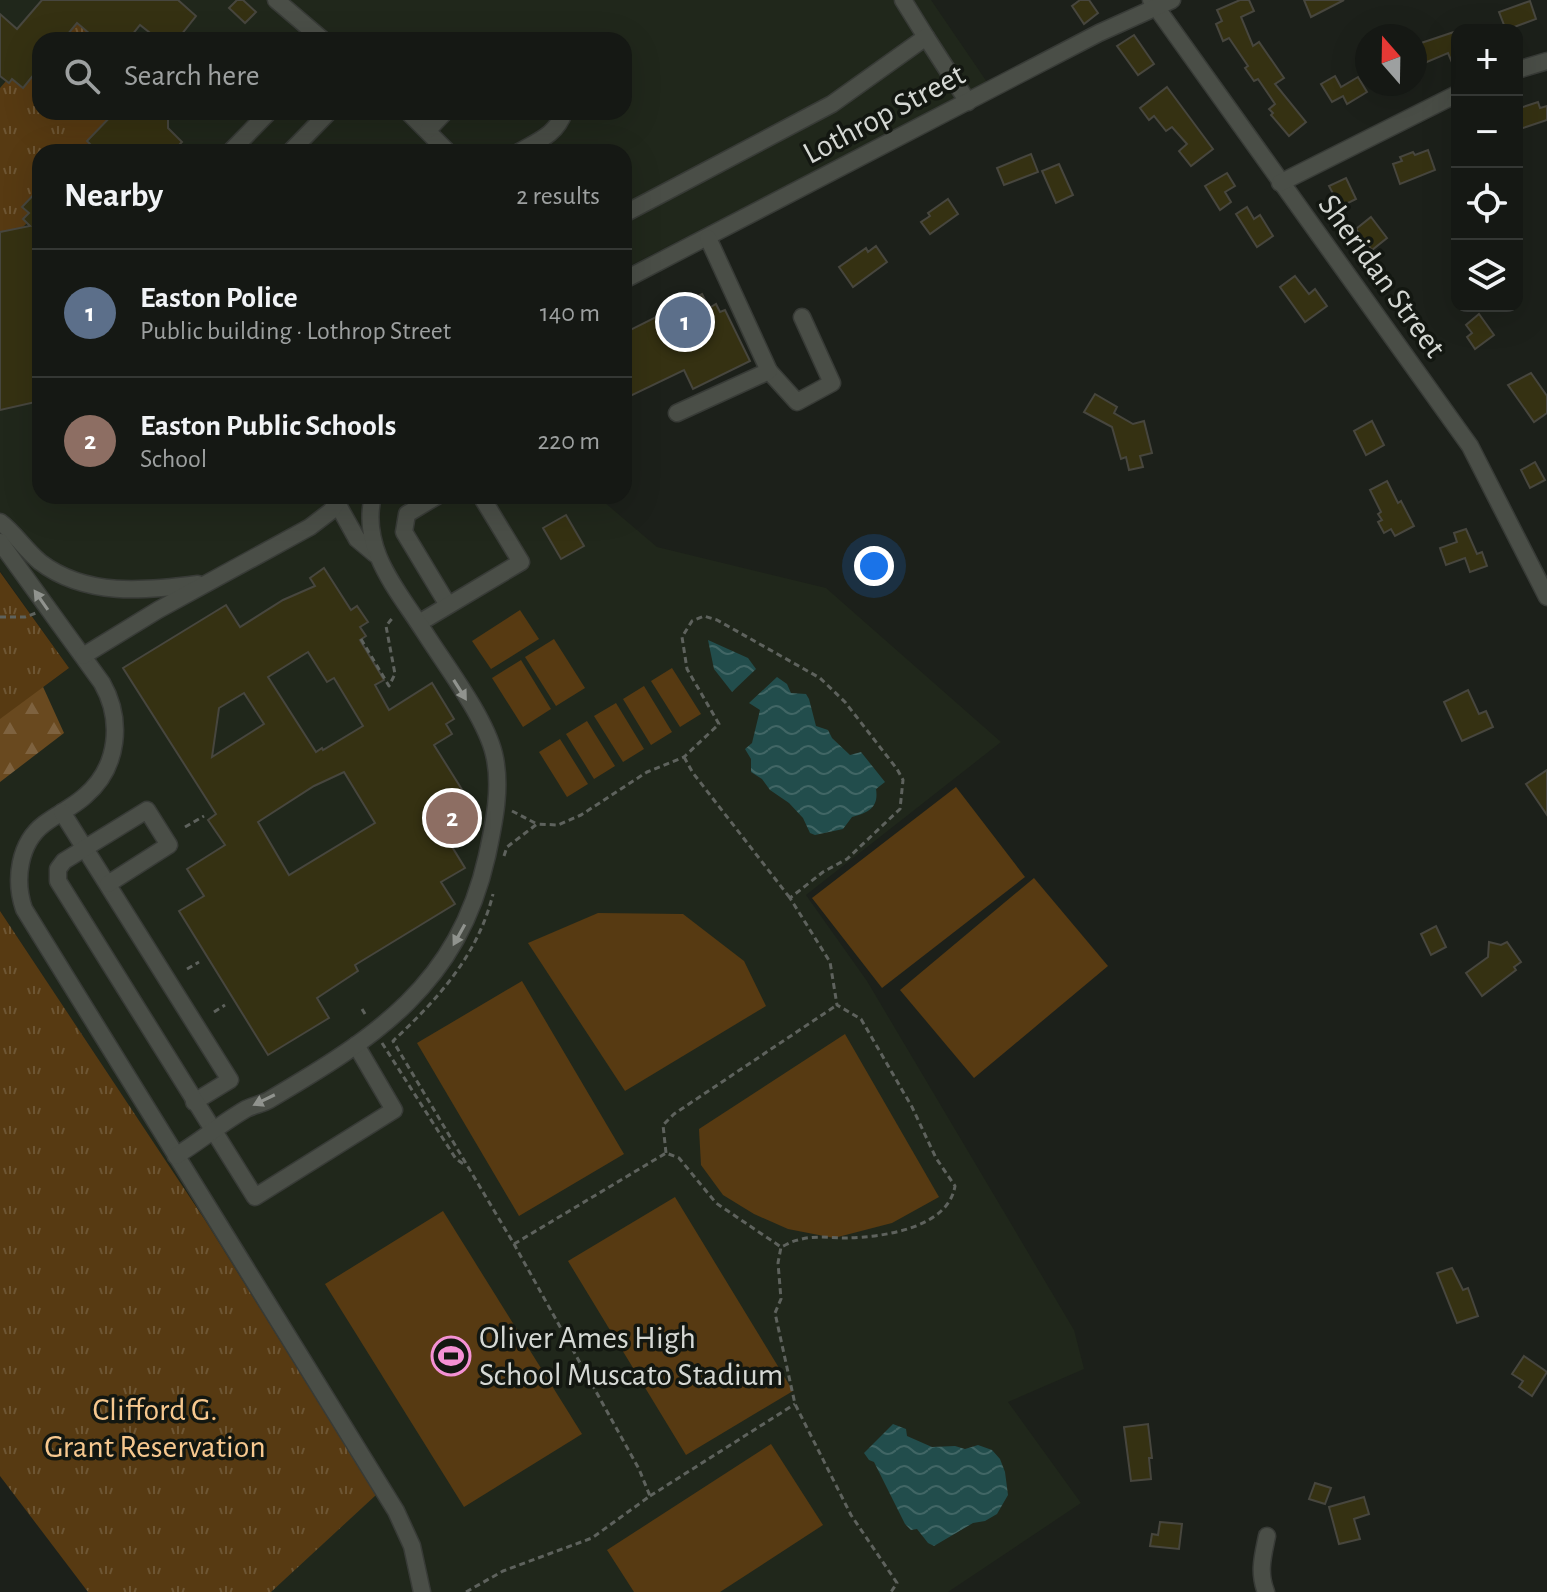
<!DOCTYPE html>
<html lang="en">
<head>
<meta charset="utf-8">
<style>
  :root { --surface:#151814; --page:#1e211d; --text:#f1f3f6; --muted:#9da0a0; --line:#343734; --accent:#1a73e8 }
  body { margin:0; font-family:"Alegreya Sans",sans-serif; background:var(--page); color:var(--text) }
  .controls { position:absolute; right:24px; top:24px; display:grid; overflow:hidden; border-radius:16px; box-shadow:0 8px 32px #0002 }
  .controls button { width:72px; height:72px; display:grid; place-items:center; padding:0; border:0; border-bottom:2px solid var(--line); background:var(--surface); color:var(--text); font:40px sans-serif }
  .compass { position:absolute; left:1355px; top:24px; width:72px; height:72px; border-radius:50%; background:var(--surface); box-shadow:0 8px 32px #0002; rotate:340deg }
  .you { position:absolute; left:874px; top:566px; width:28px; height:28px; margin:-20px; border:6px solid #fff; border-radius:50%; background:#1a73e8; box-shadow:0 0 0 12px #1a73e833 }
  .badge { display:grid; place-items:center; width:52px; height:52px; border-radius:50%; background:var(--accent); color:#fff; font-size:26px; font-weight:700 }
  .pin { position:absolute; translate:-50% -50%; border:4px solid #fff; box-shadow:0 2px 8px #0006 }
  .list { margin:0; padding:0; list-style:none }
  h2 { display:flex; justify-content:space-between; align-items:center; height:104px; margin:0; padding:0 32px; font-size:34px }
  h2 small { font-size:26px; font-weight:400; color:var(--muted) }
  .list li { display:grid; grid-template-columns:52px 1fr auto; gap:24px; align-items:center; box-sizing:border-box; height:128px; padding:0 32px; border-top:2px solid var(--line) }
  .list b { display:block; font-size:30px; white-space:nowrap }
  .list p { margin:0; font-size:26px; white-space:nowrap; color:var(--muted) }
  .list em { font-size:26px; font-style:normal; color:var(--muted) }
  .icon { flex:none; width:44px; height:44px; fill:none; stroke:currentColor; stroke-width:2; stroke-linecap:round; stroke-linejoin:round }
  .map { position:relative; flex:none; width:1547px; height:1592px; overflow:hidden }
  .search { position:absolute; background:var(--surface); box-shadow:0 8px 32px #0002; left:32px; top:32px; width:600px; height:88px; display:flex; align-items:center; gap:20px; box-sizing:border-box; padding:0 28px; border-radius:24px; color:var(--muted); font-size:30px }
  .panel { position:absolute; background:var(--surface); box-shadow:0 8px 32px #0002; left:32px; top:144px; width:600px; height:360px; border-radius:24px }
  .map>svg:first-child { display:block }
  .built { fill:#20271b; fill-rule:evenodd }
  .forest { fill:url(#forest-firs) }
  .park { fill:url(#park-tufts) }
  .pitch { fill:#573a12 }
  .water { fill:url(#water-waves) }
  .building { fill:#353112; stroke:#47463e; stroke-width:2; fill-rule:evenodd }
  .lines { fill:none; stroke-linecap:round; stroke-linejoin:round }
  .minor-casing { stroke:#383b37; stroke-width:19 }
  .path { stroke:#5e625d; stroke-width:3; stroke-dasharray:6 4; stroke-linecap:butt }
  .minor { stroke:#4a4e47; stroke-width:16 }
  .oneway { fill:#90938e }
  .labels { text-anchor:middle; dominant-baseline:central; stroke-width:7; stroke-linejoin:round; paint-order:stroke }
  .street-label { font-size:32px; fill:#d5d8d4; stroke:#131711 }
  .poi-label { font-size:32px; fill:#d5d8d4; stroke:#131711; text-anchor:start }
  .park-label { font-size:32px; fill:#f7c88f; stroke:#131711 }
</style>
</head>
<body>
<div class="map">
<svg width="1547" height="1592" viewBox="0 0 1547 1592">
  <defs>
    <pattern id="forest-firs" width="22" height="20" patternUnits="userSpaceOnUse" patternTransform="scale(2)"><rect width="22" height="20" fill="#69491f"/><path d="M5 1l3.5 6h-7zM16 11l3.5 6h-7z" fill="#7e623f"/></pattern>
    <pattern id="park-tufts" width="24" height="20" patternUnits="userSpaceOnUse" patternTransform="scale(2)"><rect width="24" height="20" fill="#573a12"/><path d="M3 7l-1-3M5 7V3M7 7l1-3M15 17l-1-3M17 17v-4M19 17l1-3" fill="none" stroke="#6e5634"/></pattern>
    <pattern id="water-waves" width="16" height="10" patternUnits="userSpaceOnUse" patternTransform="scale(2)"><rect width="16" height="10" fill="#224d4c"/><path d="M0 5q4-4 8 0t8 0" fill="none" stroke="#416665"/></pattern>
  </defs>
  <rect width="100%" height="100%" fill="#1c201a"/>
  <path class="built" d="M0,0H931L987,82L624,269V152H40V496H597L657,547L826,588L1001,742L806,895L867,981L1074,1330L1084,1369L1008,1402L1081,1503L948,1592H271L205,1220L0,911V719L69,668L0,571ZM40,40H624V112H40Z"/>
  <path class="forest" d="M0,623L39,678L64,733L0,782Z"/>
  <g class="park">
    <path d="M77,23L97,40H63Z"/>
    <path d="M40,67V112H115L87,141L92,146L87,152H40V188L23,206L29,213L23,219L27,223L22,228L0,232V88L6,81L9,83L12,79L23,87Z"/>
    <path d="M0,572L69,668L0,719Z"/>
    <path d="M0,911L205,1220L376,1495L271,1592H88L0,1476Z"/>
  </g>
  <g class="pitch">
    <path d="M520,610L539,639L491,669L472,641Z"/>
    <path d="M554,639L585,688L556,706L525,657Z"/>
    <path d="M521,660L551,709L523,727L492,678Z"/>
    <path d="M672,668L701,714L680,727L651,681Z"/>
    <path d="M644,686L672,732L651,745L623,699Z"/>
    <path d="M616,703L644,749L623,762L594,716Z"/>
    <path d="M587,721L615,766L594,779L566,734Z"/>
    <path d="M560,739L588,784L567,797L539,752Z"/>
    <path d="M956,787L1025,877L882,988L812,898Z"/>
    <path d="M1034,878L1108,966L974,1078L900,990Z"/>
    <path d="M598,913L683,914L744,961L766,1006L625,1091L528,943Z"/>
    <path d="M522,981L624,1154L519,1216L417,1043Z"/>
    <path d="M845,1034L939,1197L892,1223L834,1238L788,1229L754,1214L723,1195L701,1165L699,1129Z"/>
    <path d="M675,1197L793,1391L686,1455L568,1261Z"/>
    <path d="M443,1211L582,1434L464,1507L325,1284Z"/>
    <path d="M771,1444L823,1525L720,1592H634L607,1550Z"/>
  </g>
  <g class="water">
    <path d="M708,640L748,658L756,669L732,692L714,669Z"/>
    <path d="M777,677L787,684L791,693L806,694L809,699L816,726L828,730L832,738L850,755L861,752L885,782L876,789C879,808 868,813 852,817L843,829L815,835L810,833L803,818L789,803L770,790L762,779L751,772V759L745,749L752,743L760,710L749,703Z"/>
    <path d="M893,1424L906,1429L907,1436L932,1447L955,1446L965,1449L978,1445L992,1450L1000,1459L1005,1472L1008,1495L997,1514L985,1521L973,1523L934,1546L928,1543L917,1529L911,1530L905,1524L874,1462L869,1460L864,1453Z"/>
  </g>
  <g class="building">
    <path d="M42,0H178L196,16L177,40H159L140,25L128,40H97L77,23L63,40H40V67L23,88L12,79L9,83L0,76V14L17,29Z"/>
    <path d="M237,0H243L256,12L245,23L229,8Z"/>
    <path d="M1080,0H1089L1098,13L1084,24L1072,6Z"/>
    <path d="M1240,0H1249L1254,11L1241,17L1253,46L1259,42L1284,78L1275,84L1306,122L1289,136L1271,115L1273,113L1269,109L1275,104L1258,79L1254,81L1245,68L1248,66L1229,38L1223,41L1216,24L1222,21L1217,10Z"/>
    <path d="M1304,0H1344L1311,17Z"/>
    <path d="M1530,1L1536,19L1506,30L1499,12Z"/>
    <path d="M1457,31V74L1448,53L1415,67V45Z"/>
    <path d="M1134,35L1154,64L1138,75L1117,46Z"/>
    <path d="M1335,76L1341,87L1358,77L1367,92L1347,104L1343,96L1332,102L1321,84Z"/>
    <path d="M1167,87L1213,149L1191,166L1179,151L1187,144L1172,127L1166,131L1154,116L1149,120L1140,108Z"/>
    <path d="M1538,102L1540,108L1547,106V120L1517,130V109Z"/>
    <path d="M115,112L168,113V128L182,142L172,152H87L92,146L87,141Z"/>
    <path d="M1428,150L1435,170L1400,184L1393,164L1402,161L1400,157L1413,152L1415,155Z"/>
    <path d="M1031,154L1038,172L1004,185L997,168Z"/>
    <path d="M1059,164L1073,195L1056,203L1042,171Z"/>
    <path d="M1227,173L1235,186L1225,192L1231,202L1220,210L1205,186Z"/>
    <path d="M1346,178L1356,199L1340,207L1329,186Z"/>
    <path d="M40,188V401L0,410V232L30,226L23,219L29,213L22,207Z"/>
    <path d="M948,199L958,214L930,234L921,222L930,216L928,213Z"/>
    <path d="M1247,207L1254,219L1260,215L1273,236L1257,247L1236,214Z"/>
    <path d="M1371,217L1387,238L1372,250L1356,229Z"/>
    <path d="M876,246L887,262L853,287L839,267L866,248L868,252Z"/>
    <path d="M1295,276L1309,294L1315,289L1327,306L1305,322L1280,287Z"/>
    <path d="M702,294L709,308L716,304L720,312L725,310L750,361L693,389L684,370L624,399V333Z"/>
    <path d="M1479,314L1494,335L1475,349L1467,337L1472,333L1466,325Z"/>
    <path d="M1531,373L1547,396V413L1534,422L1508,385Z"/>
    <path d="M1095,394L1117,407L1114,413L1133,424L1144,421L1152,453L1140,456L1143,467L1129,470L1126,457L1121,459L1112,427L1084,412Z"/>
    <path d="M1372,421L1384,445L1366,455L1354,431Z"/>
    <path d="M1535,462L1545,480L1530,488L1521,470Z"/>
    <path d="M1387,481L1398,503L1401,501L1414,526L1395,536L1391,529L1384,533L1378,522L1382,520L1378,514L1381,512L1370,490Z"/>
    <path d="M566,515L584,546L561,559L543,528Z"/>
    <path d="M1466,529L1477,554L1482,552L1487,566L1470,572L1465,558L1446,565L1440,548L1457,542L1454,533Z"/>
    <path d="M324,568L351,610L357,606L368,622L360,627L366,636L360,640L384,680L375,685L389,710L432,683L454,719L446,724L452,734L434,745L471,804L438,824L465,868L441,882L455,904L355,965L358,971L317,998L329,1018L268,1055L179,911L204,896L187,869L225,845L208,820L216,814L123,668L226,605L240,627L283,600L315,586L310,578ZM308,652L327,682L334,678L363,726L323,750L322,748L316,752L268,677ZM244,693L264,724L212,757L219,708ZM344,772L375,823L289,875L258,822L314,786Z"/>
    <path d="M1468,690L1479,714L1486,711L1493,727L1462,741L1444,702Z"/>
    <path d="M1547,770V815L1526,784Z"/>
    <path d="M1436,926L1446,947L1431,955L1421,934Z"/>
    <path d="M1489,942L1501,945L1507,942L1521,962L1514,967L1516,970L1482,996L1466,973L1488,957Z"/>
    <path d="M1452,1268L1463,1290L1468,1288L1478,1316L1457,1323L1437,1273Z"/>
    <path d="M1524,1356L1547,1372L1532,1396L1519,1387L1523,1381L1512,1374Z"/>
    <path d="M1148,1424L1152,1458H1149L1151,1479L1131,1481L1124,1427Z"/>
    <path d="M1315,1483L1331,1488L1325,1504L1309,1499Z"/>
    <path d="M1364,1497L1369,1514L1354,1519L1360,1539L1339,1544L1329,1507Z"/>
    <path d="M1160,1522L1182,1524L1179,1549L1150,1546L1152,1534L1158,1535Z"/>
  </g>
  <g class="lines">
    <g class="minor-casing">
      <g id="minor">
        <path d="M276,0L323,40"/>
        <path d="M903,0L926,37"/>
        <path d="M1151,0L1470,446L1547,597"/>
        <path d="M1517,70L1547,61"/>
        <path d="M408,112L448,152"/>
        <path d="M428,130L445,112"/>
        <path d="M230,152L269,112"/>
        <path d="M290,152L329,112"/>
        <path d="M519,152C538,141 557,134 564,112"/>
        <path d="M1280,183L1457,94"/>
        <path d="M624,214L832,104L926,37L968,102"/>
        <path d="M624,280L1099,33L1172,0"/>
        <path d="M769,371L797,402L832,383L802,317"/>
        <path d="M677,413L769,371L708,238"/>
        <path d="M333,496L357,539L375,554"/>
        <path d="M437,496L407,514L404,532L448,605"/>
        <path d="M0,522C15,533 25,550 40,562C86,597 145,591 198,584"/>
        <path d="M0,542L102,683C123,720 119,767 85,796C73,807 57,814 44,824C19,843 14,880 24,909L396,1511L412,1546L422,1592"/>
        <path d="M419,623L521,562L481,496"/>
        <path d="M83,656L158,610L310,527L331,511L341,496"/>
        <path d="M62,812L230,1080L194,1102"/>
        <path d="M108,884L169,845L147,810L64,861L58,869V881L255,1197L394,1110L356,1045"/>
        <path d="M176,1156C200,1141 222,1123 246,1109C254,1105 262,1104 269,1100C376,1037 458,985 487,856C494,823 502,787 494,754C485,717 446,666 425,633C398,590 360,550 373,496"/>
        <path d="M1266,1592C1258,1572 1263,1556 1267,1536"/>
      </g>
    </g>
    <g class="path">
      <path d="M0,617H25L36,613"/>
      <path d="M361,639L389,686L395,674L386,626L394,616"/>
      <path d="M684,757L693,773L790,898"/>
      <path d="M512,811L537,824"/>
      <path d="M185,827L204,816"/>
      <path d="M504,856L507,847L537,824L558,825L581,815L647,772L684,757L719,724L687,669L682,637L692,621L704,616L717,620L820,678L845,702L897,769L903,780L900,809L847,859L823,872L790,898L830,962L837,1005L861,1019L912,1107L936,1158L955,1186C948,1228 884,1237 847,1238C831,1238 814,1235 798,1240C792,1241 786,1245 781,1247L778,1263L781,1299L775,1313L795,1404L851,1515L897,1583L891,1592"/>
      <path d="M187,969L199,962"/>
      <path d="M362,1009L365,1014"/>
      <path d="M214,1012L225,1005"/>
      <path d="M382,1043L456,1159L465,1165"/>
      <path d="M666,1153L663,1125L674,1114L837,1005"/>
      <path d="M514,1244L666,1153L679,1158L716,1203L781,1247"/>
      <path d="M650,1496L795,1404"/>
      <path d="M466,1592L503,1571L592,1538L650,1496L639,1469L514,1244L393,1041C438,999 478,955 493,894"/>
    </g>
    <use href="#minor" class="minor"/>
  </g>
  <defs><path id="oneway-solid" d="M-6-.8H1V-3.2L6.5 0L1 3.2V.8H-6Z" transform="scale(2)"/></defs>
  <g class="oneway">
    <use href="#oneway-solid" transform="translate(41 600) rotate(-125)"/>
    <use href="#oneway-solid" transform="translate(460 690) rotate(58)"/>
    <use href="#oneway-solid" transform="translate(459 935) rotate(119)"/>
    <use href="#oneway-solid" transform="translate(264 1100) rotate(154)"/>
  </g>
  <defs>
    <g id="stadium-ring" transform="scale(2)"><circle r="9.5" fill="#131711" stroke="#f491d4" stroke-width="1.5"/><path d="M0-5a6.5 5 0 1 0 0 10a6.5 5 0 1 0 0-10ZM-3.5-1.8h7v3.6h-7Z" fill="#f491d4"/></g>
  </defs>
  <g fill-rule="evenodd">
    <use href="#stadium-ring" x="451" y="1356"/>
  </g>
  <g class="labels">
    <g class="street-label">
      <text transform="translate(884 114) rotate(-28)">Lothrop Street</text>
      <text transform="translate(1382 276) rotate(54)">Sheridan Street</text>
    </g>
    <g class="poi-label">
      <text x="479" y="1338">Oliver Ames High<tspan x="479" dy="37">School Muscato Stadium</tspan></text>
    </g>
    <g class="park-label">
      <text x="155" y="1410">Clifford G.<tspan x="155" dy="37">Grant Reservation</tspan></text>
    </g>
  </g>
</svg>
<div class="controls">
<button>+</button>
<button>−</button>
<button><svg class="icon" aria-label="locate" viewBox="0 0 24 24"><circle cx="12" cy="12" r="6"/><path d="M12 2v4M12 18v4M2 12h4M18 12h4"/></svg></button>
<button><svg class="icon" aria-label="layers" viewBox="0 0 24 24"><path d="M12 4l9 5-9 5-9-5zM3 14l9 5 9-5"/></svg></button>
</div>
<svg class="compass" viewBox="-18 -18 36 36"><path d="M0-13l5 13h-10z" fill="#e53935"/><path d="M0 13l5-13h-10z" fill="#9da0a0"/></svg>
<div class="you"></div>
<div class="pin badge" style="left:685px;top:322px;background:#5c6f8a">1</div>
<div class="pin badge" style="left:452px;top:818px;background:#8d6e63">2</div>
<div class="search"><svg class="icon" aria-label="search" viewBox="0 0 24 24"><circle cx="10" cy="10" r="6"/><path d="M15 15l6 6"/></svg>Search here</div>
<section class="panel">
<h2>Nearby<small>2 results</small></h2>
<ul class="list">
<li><span class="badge" style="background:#5c6f8a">1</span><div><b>Easton Police</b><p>Public building · Lothrop Street</p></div><em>140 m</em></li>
<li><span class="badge" style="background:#8d6e63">2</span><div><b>Easton Public Schools</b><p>School</p></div><em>220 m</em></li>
</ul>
</section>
</div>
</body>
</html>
